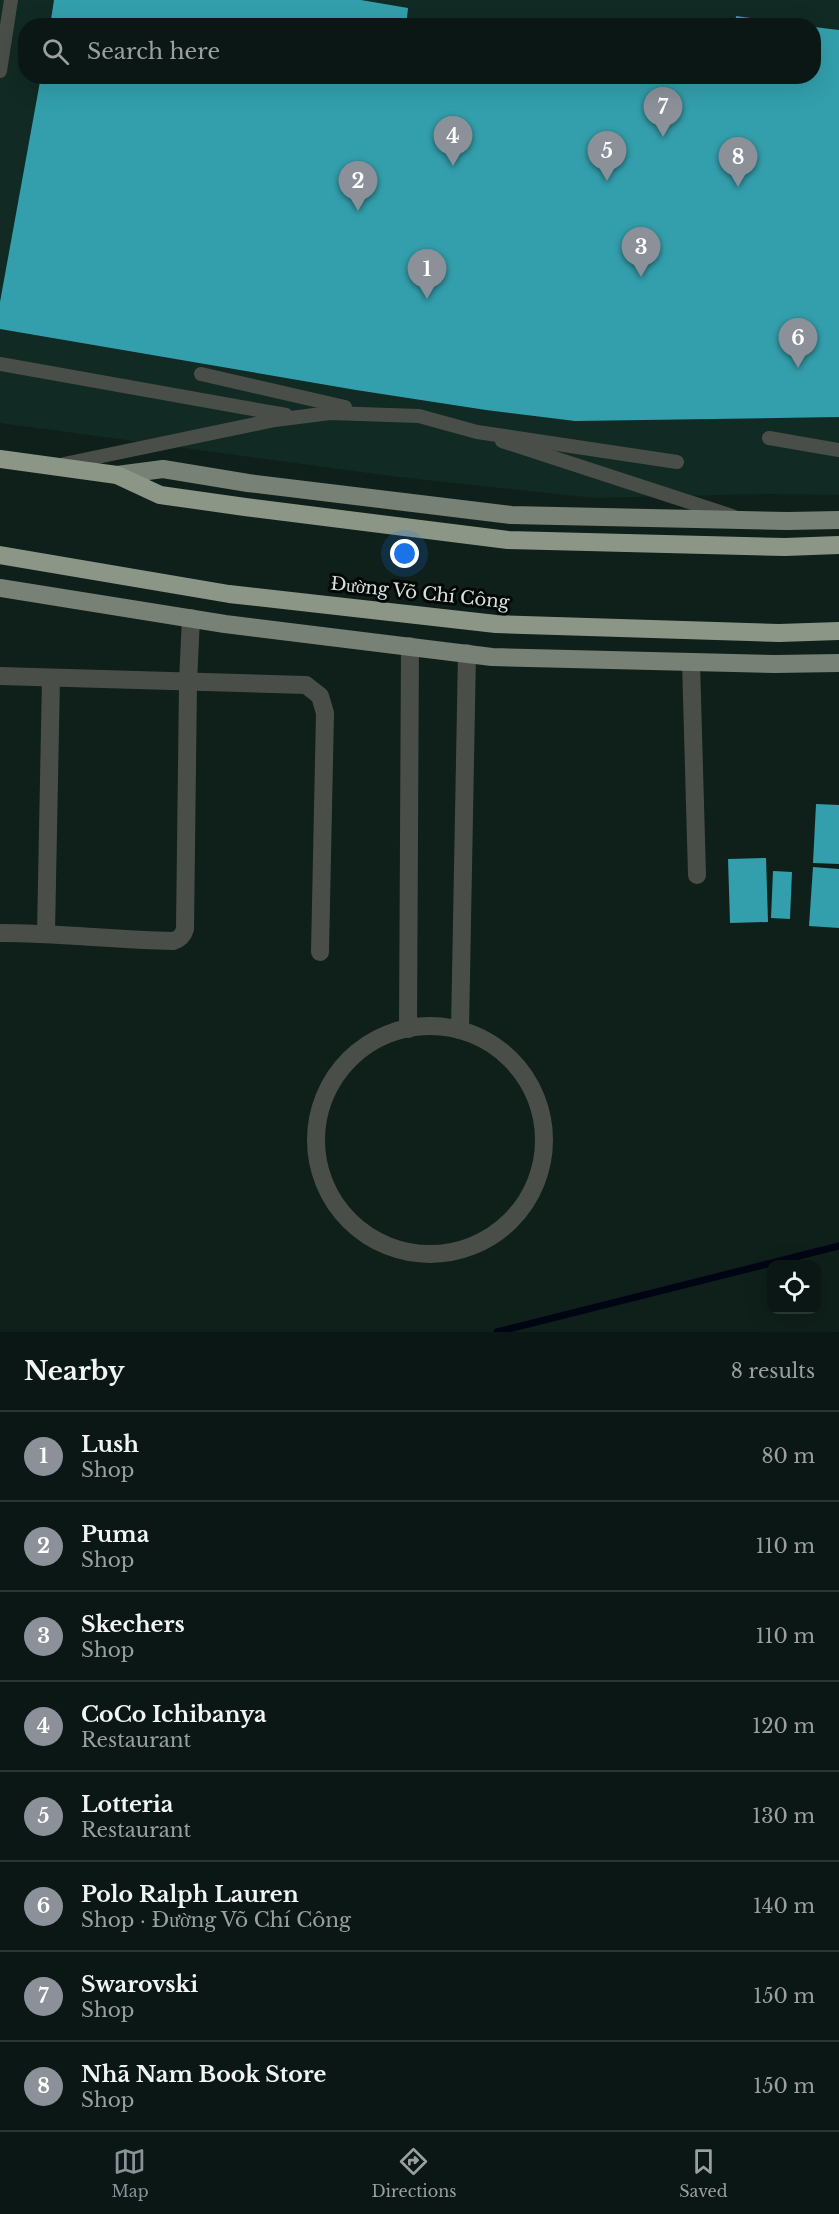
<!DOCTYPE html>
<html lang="en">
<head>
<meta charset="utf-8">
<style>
  :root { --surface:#0b1714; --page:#192422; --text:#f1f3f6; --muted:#9a9fa0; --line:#2b3634; --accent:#8c9099 }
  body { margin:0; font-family:"Libre Baskerville",serif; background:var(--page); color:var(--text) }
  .controls { position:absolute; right:18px; bottom:18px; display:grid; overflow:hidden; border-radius:12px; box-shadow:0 6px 24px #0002 }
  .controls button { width:54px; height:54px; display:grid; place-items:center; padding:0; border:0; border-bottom:2px solid var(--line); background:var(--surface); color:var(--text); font:30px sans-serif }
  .you { position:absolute; left:405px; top:554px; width:21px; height:21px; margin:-15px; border:4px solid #fff; border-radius:50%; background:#1a73e8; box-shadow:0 0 0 9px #1a73e833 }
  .badge { display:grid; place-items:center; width:39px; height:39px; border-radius:50%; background:var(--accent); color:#fff; font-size:20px; font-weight:700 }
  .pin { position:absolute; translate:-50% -50px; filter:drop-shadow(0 2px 3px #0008) }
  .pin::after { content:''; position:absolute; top:32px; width:21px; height:18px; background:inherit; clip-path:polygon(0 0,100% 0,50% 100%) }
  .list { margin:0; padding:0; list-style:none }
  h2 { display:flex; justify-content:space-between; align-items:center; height:78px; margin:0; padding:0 24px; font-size:26px }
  h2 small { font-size:20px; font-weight:400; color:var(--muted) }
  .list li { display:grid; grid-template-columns:39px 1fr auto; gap:18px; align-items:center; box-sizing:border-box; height:90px; padding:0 24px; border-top:2px solid var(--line) }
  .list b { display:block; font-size:22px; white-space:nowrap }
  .list p { margin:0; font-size:20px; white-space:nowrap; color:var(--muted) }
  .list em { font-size:20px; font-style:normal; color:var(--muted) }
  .icon { flex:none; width:33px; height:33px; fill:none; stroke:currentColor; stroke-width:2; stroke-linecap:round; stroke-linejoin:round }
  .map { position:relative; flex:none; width:839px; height:1332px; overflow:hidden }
  .search { position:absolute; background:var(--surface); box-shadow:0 6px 24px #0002; left:18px; right:18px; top:18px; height:66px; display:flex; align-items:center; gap:15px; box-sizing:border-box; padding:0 21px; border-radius:24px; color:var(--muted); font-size:22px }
  .sheet { height:798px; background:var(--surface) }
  nav { display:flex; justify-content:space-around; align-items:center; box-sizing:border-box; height:84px; border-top:2px solid var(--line); background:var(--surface); font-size:16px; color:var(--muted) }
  nav a { display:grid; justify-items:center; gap:3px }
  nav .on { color:var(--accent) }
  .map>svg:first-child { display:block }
  .built { fill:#112a23; fill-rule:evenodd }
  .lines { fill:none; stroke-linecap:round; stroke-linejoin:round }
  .stream { stroke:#000514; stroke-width:7 }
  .building { fill:#339fac }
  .lane { stroke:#4a4e48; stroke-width:14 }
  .street { stroke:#4a4e48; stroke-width:18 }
  .primary { stroke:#788175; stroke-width:18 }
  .highway { stroke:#8b9687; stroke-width:18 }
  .labels { text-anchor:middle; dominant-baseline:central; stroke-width:6; stroke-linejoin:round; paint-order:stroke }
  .street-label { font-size:18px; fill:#d6e0dc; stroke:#030706 }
</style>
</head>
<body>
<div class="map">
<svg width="839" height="1332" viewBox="0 0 839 1332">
  <rect width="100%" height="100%" fill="#0f1f1a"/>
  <path class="built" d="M0,0H839V495L763,494L594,498L398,477L0,423ZM26,26H814V76H26Z"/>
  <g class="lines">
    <path class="stream" d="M497,1332L839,1246"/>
  </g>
  <g class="building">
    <path d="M54,0H361L408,8L407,18L439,25L50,26Z"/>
    <path d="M736,16L796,24V26H735Z"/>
    <path d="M814,27L839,30V417L575,421L486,410L356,390L0,329V302L41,76H814Z"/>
    <path d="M816,804L839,805V864L813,863Z"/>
    <path d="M766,858L768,922L730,923L728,859Z"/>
    <path d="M813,867L839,869V928L809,926Z"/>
    <path d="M773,871L792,872L790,919L771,918Z"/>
  </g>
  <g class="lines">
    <g class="lane">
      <path d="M0,71L11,0"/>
      <path d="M0,364L286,415"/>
      <path d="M201,374L345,407"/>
      <path d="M769,438L839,450"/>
      <path d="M502,441L732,516"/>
      <path d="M64,464L275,420L330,413L419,416L477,432L677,462"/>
    </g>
    <g class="street">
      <path d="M691,662L697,875"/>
      <path d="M0,676L306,685L320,696L325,713L320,952"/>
      <path d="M0,933C58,933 115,940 173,941C180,939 183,936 185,929L188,682L191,618"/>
      <path d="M46,933L51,678"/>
      <circle cx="430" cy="1140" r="114"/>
      <path d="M408,1029L410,646"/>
      <path d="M460,1030L467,653"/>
    </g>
    <g class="primary">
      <path d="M117,475L163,469L248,483L511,515L787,521L839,520"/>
      <path d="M0,588L225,624L492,657L775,664L839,663"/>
    </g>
    <g class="highway">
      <path d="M0,459L117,475L160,495L245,507L508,540L785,547L839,545"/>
      <path d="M0,555L229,594L496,624L779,633L839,631"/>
    </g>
  </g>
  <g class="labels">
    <g class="street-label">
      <text transform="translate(420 593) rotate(6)">Đường Võ Chí Công</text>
    </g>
  </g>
</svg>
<div class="controls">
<button><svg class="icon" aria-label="locate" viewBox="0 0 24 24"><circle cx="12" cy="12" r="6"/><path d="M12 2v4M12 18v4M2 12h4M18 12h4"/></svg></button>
</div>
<div class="you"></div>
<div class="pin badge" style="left:427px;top:299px">1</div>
<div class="pin badge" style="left:358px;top:211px">2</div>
<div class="pin badge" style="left:641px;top:277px">3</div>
<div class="pin badge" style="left:453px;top:166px">4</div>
<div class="pin badge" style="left:607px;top:181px">5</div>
<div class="pin badge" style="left:798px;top:368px">6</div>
<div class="pin badge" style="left:663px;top:137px">7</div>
<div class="pin badge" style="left:738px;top:187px">8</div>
<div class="search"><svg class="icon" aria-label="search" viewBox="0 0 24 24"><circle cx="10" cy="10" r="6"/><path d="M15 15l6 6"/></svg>Search here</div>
</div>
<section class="sheet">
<h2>Nearby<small>8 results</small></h2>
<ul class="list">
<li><span class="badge">1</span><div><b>Lush</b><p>Shop</p></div><em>80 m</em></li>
<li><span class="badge">2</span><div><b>Puma</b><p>Shop</p></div><em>110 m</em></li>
<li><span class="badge">3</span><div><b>Skechers</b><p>Shop</p></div><em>110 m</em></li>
<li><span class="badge">4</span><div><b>CoCo Ichibanya</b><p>Restaurant</p></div><em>120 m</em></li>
<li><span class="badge">5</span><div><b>Lotteria</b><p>Restaurant</p></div><em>130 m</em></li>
<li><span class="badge">6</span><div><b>Polo Ralph Lauren</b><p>Shop · Đường Võ Chí Công</p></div><em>140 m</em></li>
<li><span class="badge">7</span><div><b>Swarovski</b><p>Shop</p></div><em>150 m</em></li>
<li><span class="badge">8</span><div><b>Nhã Nam Book Store</b><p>Shop</p></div><em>150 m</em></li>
</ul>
</section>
<nav>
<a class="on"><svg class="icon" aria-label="map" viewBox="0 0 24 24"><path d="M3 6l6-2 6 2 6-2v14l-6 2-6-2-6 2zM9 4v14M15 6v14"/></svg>Map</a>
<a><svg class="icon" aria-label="directions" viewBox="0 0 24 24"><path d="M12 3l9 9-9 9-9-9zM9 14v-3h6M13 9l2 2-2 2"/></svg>Directions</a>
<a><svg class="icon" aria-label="saved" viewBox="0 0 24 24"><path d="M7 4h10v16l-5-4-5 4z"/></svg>Saved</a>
</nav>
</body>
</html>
